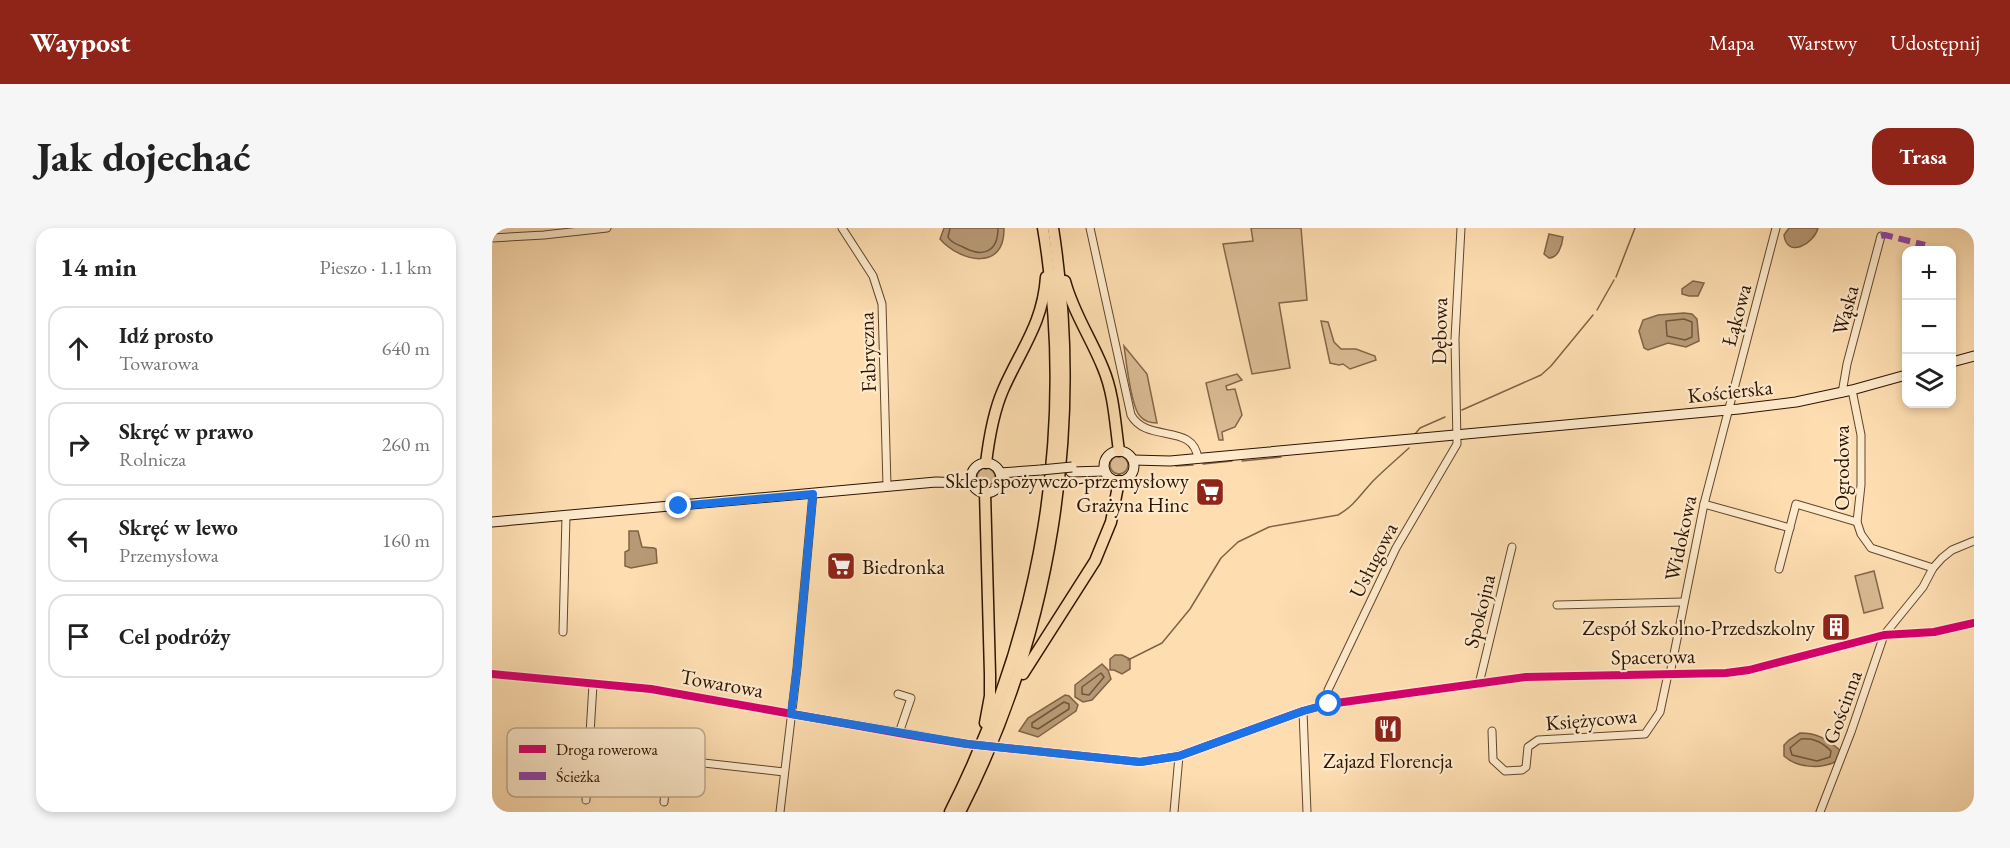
<!DOCTYPE html>
<html lang="pl">
<head>
<meta charset="utf-8">
<style>
  :root { --surface:#fff; --page:#f6f6f6; --text:#222; --muted:#767676; --line:#e0e0e0; --accent:#8f2418 }
  body { margin:0; font-family:"EB Garamond",serif; background:var(--page); color:var(--text) }
  .controls { position:absolute; right:18px; top:18px; display:grid; overflow:hidden; border-radius:12px; box-shadow:0 3px 9px #0003 }
  .controls button { width:54px; height:54px; display:grid; place-items:center; padding:0; border:0; border-bottom:2px solid var(--line); background:var(--surface); color:var(--text); font:30px sans-serif }
  .stop { position:absolute; width:18px; height:18px; margin:-14px; border:4px solid #1a73e8; border-radius:50%; background:#fff }
  .stop.end { background:#1a73e8; border-color:#fff; box-shadow:0 2px 6px #0008 }
  .list { margin:0; padding:0; list-style:none }
  h2 { display:flex; justify-content:space-between; align-items:center; height:78px; margin:0; padding:0 24px; font-size:26px }
  h2 small { font-size:20px; font-weight:400; color:var(--muted) }
  .list li { display:grid; grid-template-columns:39px 1fr auto; gap:18px; align-items:center; box-sizing:border-box; height:84px; margin:0 12px 12px; padding:0 12px; border:2px solid var(--line); border-radius:18px }
  .list b { display:block; font-size:22px; white-space:nowrap }
  .list p { margin:0; font-size:20px; white-space:nowrap; color:var(--muted) }
  .list em { font-size:20px; font-style:normal; color:var(--muted) }
  .icon { flex:none; width:33px; height:33px; fill:none; stroke:currentColor; stroke-width:2; stroke-linecap:round; stroke-linejoin:round }
  .map { position:relative; flex:none; width:1482px; height:584px; overflow:hidden; border-radius:18px }
  header { display:flex; align-items:center; gap:36px; box-sizing:border-box; height:84px; padding:0 30px; background:var(--accent); color:#fff }
  header strong { font-size:28px }
  nav { display:flex; gap:33px; margin-inline-start:auto; font-size:21px }
  .intro { display:flex; align-items:center; justify-content:space-between; box-sizing:border-box; height:144px; padding:0 36px }
  h1 { margin:0; font-size:42px }
  .button { padding:15px 27px; border-radius:18px; background:var(--accent); color:#fff; font-size:21px; font-weight:700 }
  main { display:flex; gap:36px; padding:0 36px }
  aside { flex:1; background:var(--surface); border-radius:18px; box-shadow:0 3px 9px #0003 }
  .map>svg:first-child { display:block }
  .green { fill:#dabb93; stroke:#84674a; stroke-width:1.5 }
  .water { fill:#b79975; stroke:#806346; stroke-width:1.5 }
  .lines { fill:none; stroke-linecap:round; stroke-linejoin:round }
  .shore { stroke:#72563a; stroke-width:1.5 }
  .stream { stroke:#806346; stroke-width:1.5 }
  .minor-casing { stroke:#61462c; stroke-width:9 }
  .secondary-casing { stroke:#2d1300; stroke-width:11 }
  .primary-casing { stroke:#2d1300; stroke-width:13 }
  .minor { stroke:#feeacc; stroke-width:7 }
  .secondary { stroke:#feeacc; stroke-width:9 }
  .primary { stroke:#fedeb1; stroke-width:10 }
  .minor-bridge-casing { stroke:#61462c; stroke-width:9; stroke-linecap:butt }
  .secondary-bridge-casing { stroke:#2d1300; stroke-width:11; stroke-linecap:butt }
  .minor-bridge { stroke:#feeacc; stroke-width:7 }
  .secondary-bridge { stroke:#feeacc; stroke-width:9 }
  .quiet { stroke:#8e44ad; stroke-width:6; stroke-dasharray:12 6; stroke-linecap:butt }
  .cycleway-casing { stroke:#feeacc; stroke-width:11 }
  .cycleway { stroke:#d6006c; stroke-width:8 }
  .route { stroke:#1a73e8; stroke-width:8 }
  .labels { text-anchor:middle; dominant-baseline:central; stroke-width:4.5; stroke-linejoin:round; paint-order:stroke }
  .street-label { font-size:21px; fill:#2d1300; stroke:#feeacc }
  .poi-label { font-size:21px; fill:#2d1300; stroke:#feeacc; text-anchor:end }
  .key { fill:#feeacc; stroke:#bfaa8f; stroke-width:1.5 }
  .key-label { font-size:16px; fill:#2d1300 }
</style>
</head>
<body>
<header>
<strong>Waypost</strong>
<nav><a>Mapa</a><a>Warstwy</a><a>Udostępnij</a></nav>
</header>
<div class="intro"><h1>Jak dojechać</h1><a class="button">Trasa</a></div>
<main>
<aside>
<h2>14 min<small>Pieszo · 1.1 km</small></h2>
<ul class="list">
<li><svg class="icon" aria-label="ahead" viewBox="0 0 24 24"><path d="M12 20V5M6 11l6-6 6 6"/></svg><div><b>Idź prosto</b><p>Towarowa</p></div><em>640 m</em></li>
<li><svg class="icon" aria-label="right" viewBox="0 0 24 24"><path d="M7 20v-9h11M14 6l5 5-5 5"/></svg><div><b>Skręć w prawo</b><p>Rolnicza</p></div><em>260 m</em></li>
<li><svg class="icon" aria-label="left" viewBox="0 0 24 24"><path d="M17 20v-9H6M10 6l-5 5 5 5"/></svg><div><b>Skręć w lewo</b><p>Przemysłowa</p></div><em>160 m</em></li>
<li><svg class="icon" aria-label="arrive" viewBox="0 0 24 24"><path d="M6 21V4h12l-3 4 3 4H6"/></svg><div><b>Cel podróży</b></div></li>
</ul>
</aside>
<div class="map">
<svg width="1482" height="584" viewBox="0 0 1482 584">
  <rect width="100%" height="100%" fill="#fedeb1"/>
  <filter id="stains"><feTurbulence type="fractalNoise" baseFrequency=".00333" numOctaves="4"/><feColorMatrix values="0 0 0 0 .2 0 0 0 0 .09 0 0 0 0 .02 0 0 0 .5 -.17"/></filter>
  <radialGradient id="worn" r=".72"><stop offset=".6" stop-color="#630" stop-opacity="0"/><stop offset="1" stop-color="#630" stop-opacity=".3"/></radialGradient>
  <g class="green">
    <path d="M759,0H809L815,72L787,75L798,140L760,146L731,16L761,13Z"/>
    <path d="M829,93L836,94L842,114L849,121H864L883,128L884,132L858,141L851,136L847,137L838,135Z"/>
    <path d="M632,118L655,146L665,195C659,195 652,193 648,188C639,180 634,132 632,118Z"/>
    <path d="M745,146L750,152L734,158L735,162L743,161L750,187L743,199L730,204L731,212H727L714,155Z"/>
    <circle cx="627" cy="237" r="9"/>
    <circle cx="494" cy="249" r="9"/>
    <path d="M1382,343L1391,380L1372,385L1363,348Z"/>
  </g>
  <g class="water">
    <path d="M452,0H512C513,44 468,34 448,11Z"/>
    <path d="M1297,0H1326C1322,16 1295,31 1292,7Z"/>
    <path d="M1057,6L1071,9C1070,18 1066,30 1057,30L1052,26Z"/>
    <path d="M1201,53L1212,55L1206,68H1197L1190,66V61Z"/>
    <path d="M1192,85L1200,86L1205,91L1207,113L1194,119L1176,115L1156,122L1152,120L1147,103L1151,92L1166,87Z"/>
    <path d="M137,303H146L150,319L162,320L164,321L165,335L139,340L133,338V324L137,322Z"/>
    <path d="M623,427H630L638,431V441L630,446L622,442H618V431Z"/>
    <path d="M610,436L616,442L619,451L600,472L591,474L583,469V457Z"/>
    <path d="M573,467L577,468L586,477L584,483L546,509L527,503L536,490Z"/>
    <path d="M1308,505C1326,505 1334,511 1348,522L1343,534C1328,541 1305,540 1292,528V517L1297,512Z"/>
  </g>
  <g class="lines">
    <g class="shore">
      <path d="M458,0L456,9C459,15 465,16 471,19C491,30 506,24 506,0"/>
      <path d="M1192,91L1200,94V109L1193,112L1175,108L1174,93Z"/>
      <path d="M609,445L612,449L597,467L590,466V459Z"/>
      <path d="M572,474L577,476V481L546,501L540,499V495Z"/>
      <path d="M1309,511C1322,510 1330,514 1339,523L1338,529L1325,533L1300,527L1298,520Z"/>
    </g>
    <g class="stream">
      <path d="M1124,49L1143,0"/>
      <path d="M1105,82L1122,52"/>
      <path d="M970,182L1049,147L1059,138L1101,87"/>
      <path d="M923,206L928,200L953,189"/>
      <path d="M750,233L789,229"/>
      <path d="M711,236L740,233"/>
      <path d="M684,238L701,237"/>
      <path d="M636,432L670,415L698,381L729,330L746,314L777,299L846,287C862,278 869,266 881,253C892,242 905,231 917,220"/>
    </g>
    <g class="minor-casing">
      <g id="minor">
        <path d="M350,0L381,48L390,76L395,258"/>
        <path d="M598,0L639,187C655,216 702,194 706,231"/>
        <path d="M0,10L52,7L115,0"/>
        <path d="M1360,162L1369,207V257L1365,294L1369,306L1379,320L1441,340"/>
        <path d="M1350,165L1355,136L1389,8"/>
        <path d="M1212,276L1298,300"/>
        <path d="M1287,341L1304,276L1365,294"/>
        <path d="M1065,377L1191,374"/>
        <path d="M71,404L74,288"/>
        <path d="M0,446L159,461L475,516"/>
        <path d="M1178,446L1212,276L1284,0"/>
        <path d="M987,456L1020,319"/>
        <path d="M406,466L419,470L407,505"/>
        <path d="M837,476L836,462L904,320L965,216L963,111L969,0"/>
        <path d="M811,483L815,584"/>
        <path d="M1000,503L1001,532L1013,543L1030,542L1034,539L1036,519L1046,512L1153,506L1168,484L1176,446"/>
        <path d="M98,519L176,531L292,544"/>
        <path d="M513,520L648,534C679,532 706,521 734,511C768,499 802,486 837,476L1034,449L1234,445L1257,442L1392,407L1442,404L1482,395"/>
        <path d="M94,572L101,456"/>
        <path d="M172,574L176,531"/>
        <path d="M288,584L305,440L321,265"/>
        <path d="M682,584L687,528"/>
        <path d="M1328,584L1359,504L1392,407L1431,359L1441,340L1450,330L1460,322L1482,313"/>
      </g>
    </g>
    <g class="secondary-casing">
      <g id="secondary">
        <path d="M1460,134L1482,128"/>
        <circle cx="627" cy="238" r="15"/>
        <path d="M641,232L678,233L1247,181L1304,174L1360,162L1414,147"/>
        <circle cx="494" cy="250" r="15"/>
        <path d="M579,244L613,243"/>
        <path d="M508,245L549,242"/>
        <path d="M0,294L444,254L480,255"/>
      </g>
    </g>
    <g class="primary-casing">
      <g id="primary">
        <path d="M573,53C581,84 599,110 611,140C622,166 623,195 627,223"/>
        <path d="M494,235C497,210 501,185 511,162C529,121 551,95 554,49"/>
        <path d="M493,264L498,446V468L493,495"/>
        <path d="M531,446L603,333L619,294L627,253"/>
        <path d="M458,584C549,404 585,200 551,0"/>
        <path d="M468,584C560,404 592,199 561,0"/>
      </g>
    </g>
    <use href="#minor" class="minor"/>
    <use href="#secondary" class="secondary"/>
    <use href="#primary" class="primary"/>
    <g class="minor-bridge-casing">
      <path id="minor-bridge" d="M475,516L513,520"/>
    </g>
    <g class="secondary-bridge-casing">
      <path id="secondary-bridge" d="M549,242L580,239"/>
    </g>
    <use href="#minor-bridge" class="minor-bridge"/>
    <use href="#secondary-bridge" class="secondary-bridge"/>
    <path class="quiet" d="M1389,8L1393,7L1433,17"/>
    <g class="cycleway-casing">
      <path id="cycleway" d="M0,446L159,461L424,508L475,516L648,534L687,528L811,483L837,476L1034,449L1234,445L1257,442L1392,407L1442,404L1482,395"/>
    </g>
    <use href="#cycleway" class="cycleway"/>
  </g>
  <g class="lines">
    <path class="route" d="M187,278L321,266L305,440L299,486L476,516L648,534L687,528L811,483L837,476"/>
  </g>
  <defs>
    <g id="supermarket-square" transform="scale(1.5)"><rect x="-9" y="-9" width="18" height="18" rx="4" fill="#8f2418" stroke="#feeacc"/><path d="M-6-5.5h2.5l.6 2H6L4.5 2H-2.5L-4.4-4H-6ZM-1.5 3.2a1.3 1.3 0 1 0 .1 0ZM3 3.2a1.3 1.3 0 1 0 .1 0Z" fill="#fff"/></g>
    <g id="building-square" transform="scale(1.5)"><rect x="-9" y="-9" width="18" height="18" rx="4" fill="#8f2418" stroke="#feeacc"/><path d="M-4-6H4V6H1V3H-1V6H-4ZM-2.5-4.3h1.7v1.8h-1.7ZM.8-4.3h1.7v1.8H.8ZM-2.5-1h1.7V.8h-1.7ZM.8-1h1.7V.8H.8Z" fill="#fff"/></g>
    <g id="restaurant-square" transform="scale(1.5)"><rect x="-9" y="-9" width="18" height="18" rx="4" fill="#8f2418" stroke="#feeacc"/><path d="M-5-6h1v4h1v-4h1v4h1v-4h1v5L-1.5 .5V6h-2V.5L-5-1ZM5-6V6H3V1.5H1.5Q1.5-4 5-6Z" fill="#fff"/></g>
  </defs>
  <g fill-rule="evenodd">
    <use href="#supermarket-square" x="718" y="264"/>
    <use href="#supermarket-square" x="349" y="338"/>
    <use href="#building-square" x="1344" y="399"/>
    <use href="#restaurant-square" x="896" y="501"/>
  </g>
  <g class="labels">
    <g class="street-label">
      <text transform="translate(1353 82) rotate(-75)">Wąska</text>
      <text transform="translate(1244 87) rotate(-75)">Łąkowa</text>
      <text transform="translate(947 103) rotate(-89)">Dębowa</text>
      <text transform="translate(375 124) rotate(-92)">Fabryczna</text>
      <text transform="translate(1238 163) rotate(-6)">Kościerska</text>
      <text transform="translate(1349 240) rotate(-90)">Ogrodowa</text>
      <text transform="translate(1188 310) rotate(-78)">Widokowa</text>
      <text transform="translate(881 332) rotate(-63)">Usługowa</text>
      <text transform="translate(987 383) rotate(-76)">Spokojna</text>
      <text transform="translate(1161 428) rotate(-1)">Spacerowa</text>
      <text transform="translate(230 455) rotate(10)">Towarowa</text>
      <text transform="translate(1350 479) rotate(-70)">Gościnna</text>
      <text transform="translate(1099 491) rotate(-5)">Księżycowa</text>
    </g>
    <g class="poi-label">
      <text x="697" y="252">Sklep spożywczo-przemysłowy<tspan x="697" dy="24">Grażyna Hinc</tspan></text>
      <text x="370" y="338" text-anchor="start">Biedronka</text>
      <text x="1323" y="399">Zespół Szkolno-Przedszkolny</text>
      <text x="896" y="532" text-anchor="middle">Zajazd Florencja</text>
    </g>
  </g>
  <rect x="15" y="500" width="198" height="69" rx="9" class="key"/>
  <rect x="27" y="517" width="27" height="8" fill="#d6006c"/>
  <rect x="27" y="544" width="27" height="8" fill="#8e44ad"/>
  <g class="key-label">
    <text x="64" y="527">Droga rowerowa</text>
    <text x="64" y="554">Ścieżka</text>
  </g>
  <rect width="100%" height="100%" filter="url(#stains)"/>
  <rect width="100%" height="100%" fill="url(#worn)"/>
</svg>
<div class="controls">
<button>+</button>
<button>−</button>
<button><svg class="icon" aria-label="layers" viewBox="0 0 24 24"><path d="M12 4l9 5-9 5-9-5zM3 14l9 5 9-5"/></svg></button>
</div>
<div class="stop" style="left:837px;top:476px"></div>
<div class="stop end" style="left:187px;top:278px"></div>
</div>
</main>
</body>
</html>
